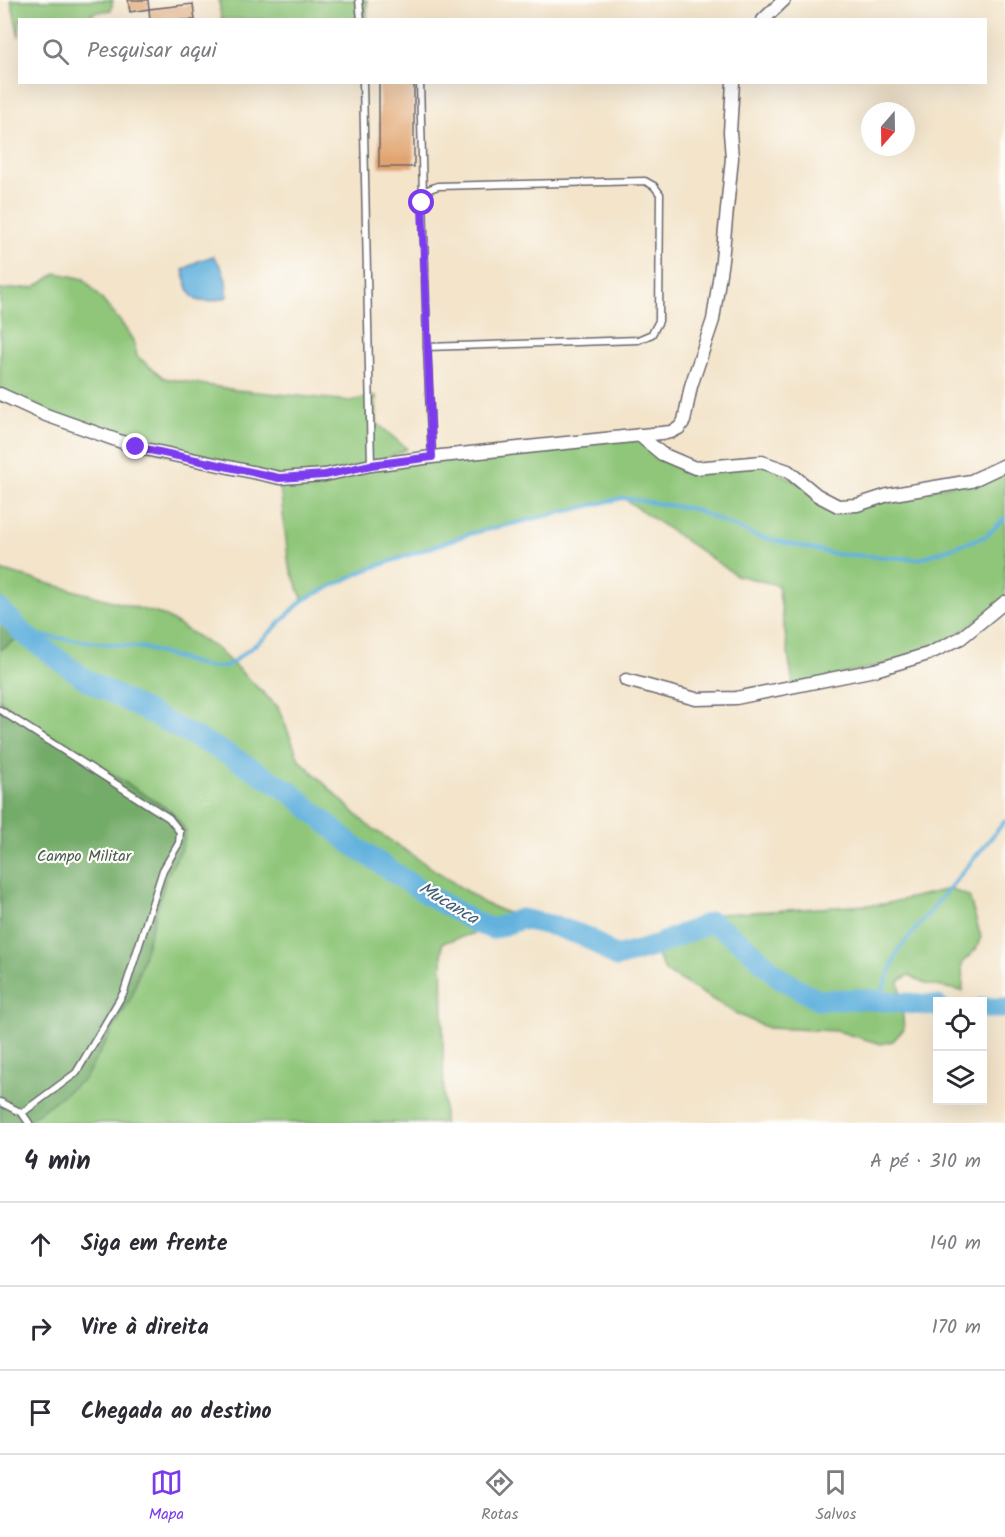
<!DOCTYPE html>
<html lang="pt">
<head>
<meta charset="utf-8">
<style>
  :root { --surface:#fff; --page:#f2f2f3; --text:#2b2b33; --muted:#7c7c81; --line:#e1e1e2; --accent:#7c3aed }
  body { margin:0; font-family:Kalam,sans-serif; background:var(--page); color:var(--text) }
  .controls { position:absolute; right:18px; bottom:18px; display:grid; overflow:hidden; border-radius:0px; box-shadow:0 6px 24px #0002 }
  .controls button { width:54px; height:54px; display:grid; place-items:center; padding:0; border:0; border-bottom:2px solid var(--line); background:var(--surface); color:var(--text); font:30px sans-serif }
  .compass { position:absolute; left:861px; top:102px; width:54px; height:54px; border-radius:50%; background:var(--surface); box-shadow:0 6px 24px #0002; rotate:200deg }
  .stop { position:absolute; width:18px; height:18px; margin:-14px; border:4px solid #7c3aed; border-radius:50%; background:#fff }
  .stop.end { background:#7c3aed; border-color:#fff; box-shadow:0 2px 6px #0008 }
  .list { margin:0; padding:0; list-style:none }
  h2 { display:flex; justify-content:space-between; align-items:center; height:78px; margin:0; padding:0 24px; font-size:26px }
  h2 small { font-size:20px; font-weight:400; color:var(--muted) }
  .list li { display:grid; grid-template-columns:39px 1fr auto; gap:18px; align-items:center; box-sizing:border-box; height:84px; padding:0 24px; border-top:2px solid var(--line) }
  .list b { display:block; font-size:22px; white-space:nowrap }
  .list em { font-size:20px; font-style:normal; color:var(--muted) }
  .icon { flex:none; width:33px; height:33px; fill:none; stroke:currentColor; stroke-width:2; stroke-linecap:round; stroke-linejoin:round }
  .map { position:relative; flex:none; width:1005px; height:1123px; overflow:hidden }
  .search { position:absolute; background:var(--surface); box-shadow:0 6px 24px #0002; left:18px; right:18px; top:18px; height:66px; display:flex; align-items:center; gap:15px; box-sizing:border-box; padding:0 21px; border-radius:0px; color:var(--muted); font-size:22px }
  .sheet { height:330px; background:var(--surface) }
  nav { display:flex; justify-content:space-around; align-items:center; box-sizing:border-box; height:84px; border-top:2px solid var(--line); background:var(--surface); font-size:16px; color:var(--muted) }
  nav a { display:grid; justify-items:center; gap:3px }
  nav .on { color:var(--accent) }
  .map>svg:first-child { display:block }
  .green { fill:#8fc679; stroke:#58745a; stroke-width:1.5 }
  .forest { fill:#73ab69; stroke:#4a6652; stroke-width:1.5 }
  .water { fill:#64b2de; stroke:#436a8c; stroke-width:1.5 }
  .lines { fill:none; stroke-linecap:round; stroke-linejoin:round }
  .stream { stroke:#64b2de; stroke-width:4 }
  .river { stroke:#64b2de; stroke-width:21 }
  .building { fill:#e1a46f }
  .lane-casing { stroke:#6b666d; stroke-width:9 }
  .street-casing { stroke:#6b666d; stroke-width:15 }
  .lane { stroke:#fff; stroke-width:6 }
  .street { stroke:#fff; stroke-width:12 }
  .route { stroke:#7c3aed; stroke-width:8 }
  .labels { text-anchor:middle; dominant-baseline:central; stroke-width:4.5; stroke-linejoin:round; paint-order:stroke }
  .park-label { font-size:16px; fill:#485b51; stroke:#fdfcf7 }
  .water-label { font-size:18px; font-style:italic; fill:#3c5c7c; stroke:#fdfcf7 }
</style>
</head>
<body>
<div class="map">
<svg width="1005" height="1123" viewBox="0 0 1005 1123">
  <rect width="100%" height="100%" fill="#fdfcf7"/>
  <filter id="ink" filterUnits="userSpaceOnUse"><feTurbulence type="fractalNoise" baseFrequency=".0167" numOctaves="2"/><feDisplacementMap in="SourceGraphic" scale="12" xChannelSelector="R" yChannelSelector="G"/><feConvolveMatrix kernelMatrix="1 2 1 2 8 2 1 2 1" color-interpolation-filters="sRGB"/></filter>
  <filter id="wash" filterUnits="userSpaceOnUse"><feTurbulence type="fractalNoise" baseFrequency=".008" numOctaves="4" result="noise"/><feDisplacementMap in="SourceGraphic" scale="24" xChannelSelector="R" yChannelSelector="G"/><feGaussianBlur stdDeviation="1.35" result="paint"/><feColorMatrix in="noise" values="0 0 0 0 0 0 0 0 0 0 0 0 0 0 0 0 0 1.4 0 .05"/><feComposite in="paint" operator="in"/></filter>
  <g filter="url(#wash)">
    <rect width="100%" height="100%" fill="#f3e4ca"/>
    <g class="green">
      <path d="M11,0H113L111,10L92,13L93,19L20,20L19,37Z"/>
      <path d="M219,0H367V17L342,20L221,19Z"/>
      <path d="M57,273L84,279L121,322L134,342L137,356L164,378L236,390L350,401L376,396L377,423L407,449L374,464L639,435L695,468L762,462L838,506L971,481L1005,465V602L928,654L793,686L778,585L736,575L623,498L469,534L366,570L303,600L289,566L279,478L136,447L0,399V290L35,287Z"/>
      <path d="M0,570L163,615L216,648L278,707L299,759L366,824L484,903L521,919L442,943L444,1123H25L132,996L166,877L182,848L0,700V650L24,634L0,609Z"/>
      <path d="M949,889L969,896L981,937L976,949L962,963L963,991L926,984L909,975L899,981L904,1029L893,1041L881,1044L837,1031L768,1028L737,1014L665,971L653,947L719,914L884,904Z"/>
    </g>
    <g class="forest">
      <path d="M0,609L24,634L0,650Z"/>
      <path d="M0,700L11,711L171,811L186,831L182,848L166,877L132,996L85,1078L25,1123H0Z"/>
    </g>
    <path class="water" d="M213,256C224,268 228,281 227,297C195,307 190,302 183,270L198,261Z"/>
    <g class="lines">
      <g class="stream">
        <path d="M24,634L144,648L207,667H226L264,638L303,600L366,570L469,534L623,498L693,509L756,536L834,554L919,559L986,536L1005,518"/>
        <path d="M878,1001L899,949L1005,821"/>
      </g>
      <g class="river">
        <path d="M0,609L24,634L85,679L233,757L290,792L351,844L423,892L476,923L493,929L521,919L555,926L589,938L616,957L649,948L712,922L746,946L780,978L818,1000L860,999L938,1006"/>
        <path d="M982,1008H1005"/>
      </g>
    </g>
    <g id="blocks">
      <g class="building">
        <path d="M128,0H148L149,9L130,12Z"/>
        <path d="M193,4L195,20H150L149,9Z"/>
        <rect x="379" y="82" width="35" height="85"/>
      </g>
    </g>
  </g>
  <g filter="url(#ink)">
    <use href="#blocks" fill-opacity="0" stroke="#6b666d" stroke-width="1.5"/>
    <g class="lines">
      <g class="lane-casing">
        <g id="lane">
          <path d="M359,0L361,20"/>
          <path d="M363,82L371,465"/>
          <path d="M420,82L427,347L432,457"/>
          <path d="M422,203L427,190L438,186L645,181L654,186L660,194L659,321L652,334L638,340L427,347"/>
          <path d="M0,710L169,818L180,832L179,843L163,870L124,992L76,1073L22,1113L29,1123"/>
          <path d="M0,1102L22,1113"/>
        </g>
      </g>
      <g class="street-casing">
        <g id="street">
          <path d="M763,20L784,0"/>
          <path d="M0,394L46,415L136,447L280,478L325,475L371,465L432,457L671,432L679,428L684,421L691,386L713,320L722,260L732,158L730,132L733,82"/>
          <path d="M639,435L662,454L695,468L762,462L788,471L817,495L838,506L857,505L888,495L971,481L1005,465"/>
          <path d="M626,680L696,699L736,698L875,670L928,654L961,638L1005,602"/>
        </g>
      </g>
      <use href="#lane" class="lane"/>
      <use href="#street" class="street"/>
    </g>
  </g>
  <g class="lines" filter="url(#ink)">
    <path class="route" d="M136,447L279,478L325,475L371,465L432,457L422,203"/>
  </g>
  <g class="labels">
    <g class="park-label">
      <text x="84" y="856">Campo Militar</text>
    </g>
    <g class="water-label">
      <text transform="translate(448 904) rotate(31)">Mucanca</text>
    </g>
  </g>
</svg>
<div class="controls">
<button><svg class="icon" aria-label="locate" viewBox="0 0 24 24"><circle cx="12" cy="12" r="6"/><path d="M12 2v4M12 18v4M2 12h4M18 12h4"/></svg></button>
<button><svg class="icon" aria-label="layers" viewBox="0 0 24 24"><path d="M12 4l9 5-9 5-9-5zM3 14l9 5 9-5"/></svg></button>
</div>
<svg class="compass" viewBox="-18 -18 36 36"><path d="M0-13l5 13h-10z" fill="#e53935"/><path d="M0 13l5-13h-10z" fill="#7c7c81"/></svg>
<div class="stop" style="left:422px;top:203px"></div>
<div class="stop end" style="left:136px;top:447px"></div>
<div class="search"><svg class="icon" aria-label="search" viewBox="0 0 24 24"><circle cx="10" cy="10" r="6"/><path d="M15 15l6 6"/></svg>Pesquisar aqui</div>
</div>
<section class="sheet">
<h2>4 min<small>A pé · 310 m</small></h2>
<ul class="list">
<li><svg class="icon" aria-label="ahead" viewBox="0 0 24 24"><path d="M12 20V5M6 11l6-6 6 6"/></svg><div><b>Siga em frente</b></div><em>140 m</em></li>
<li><svg class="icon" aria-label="right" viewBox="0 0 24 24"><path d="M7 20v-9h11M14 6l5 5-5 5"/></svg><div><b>Vire à direita</b></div><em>170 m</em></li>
<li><svg class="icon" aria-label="arrive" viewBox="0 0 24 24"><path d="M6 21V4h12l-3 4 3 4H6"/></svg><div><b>Chegada ao destino</b></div></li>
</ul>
</section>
<nav>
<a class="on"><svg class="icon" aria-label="map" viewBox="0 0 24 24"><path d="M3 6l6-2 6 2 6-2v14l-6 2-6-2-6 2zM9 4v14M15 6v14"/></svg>Mapa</a>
<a><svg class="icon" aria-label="directions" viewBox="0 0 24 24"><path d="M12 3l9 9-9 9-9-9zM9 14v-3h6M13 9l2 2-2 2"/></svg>Rotas</a>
<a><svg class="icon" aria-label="saved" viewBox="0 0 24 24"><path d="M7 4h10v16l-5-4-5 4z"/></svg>Salvos</a>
</nav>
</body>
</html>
